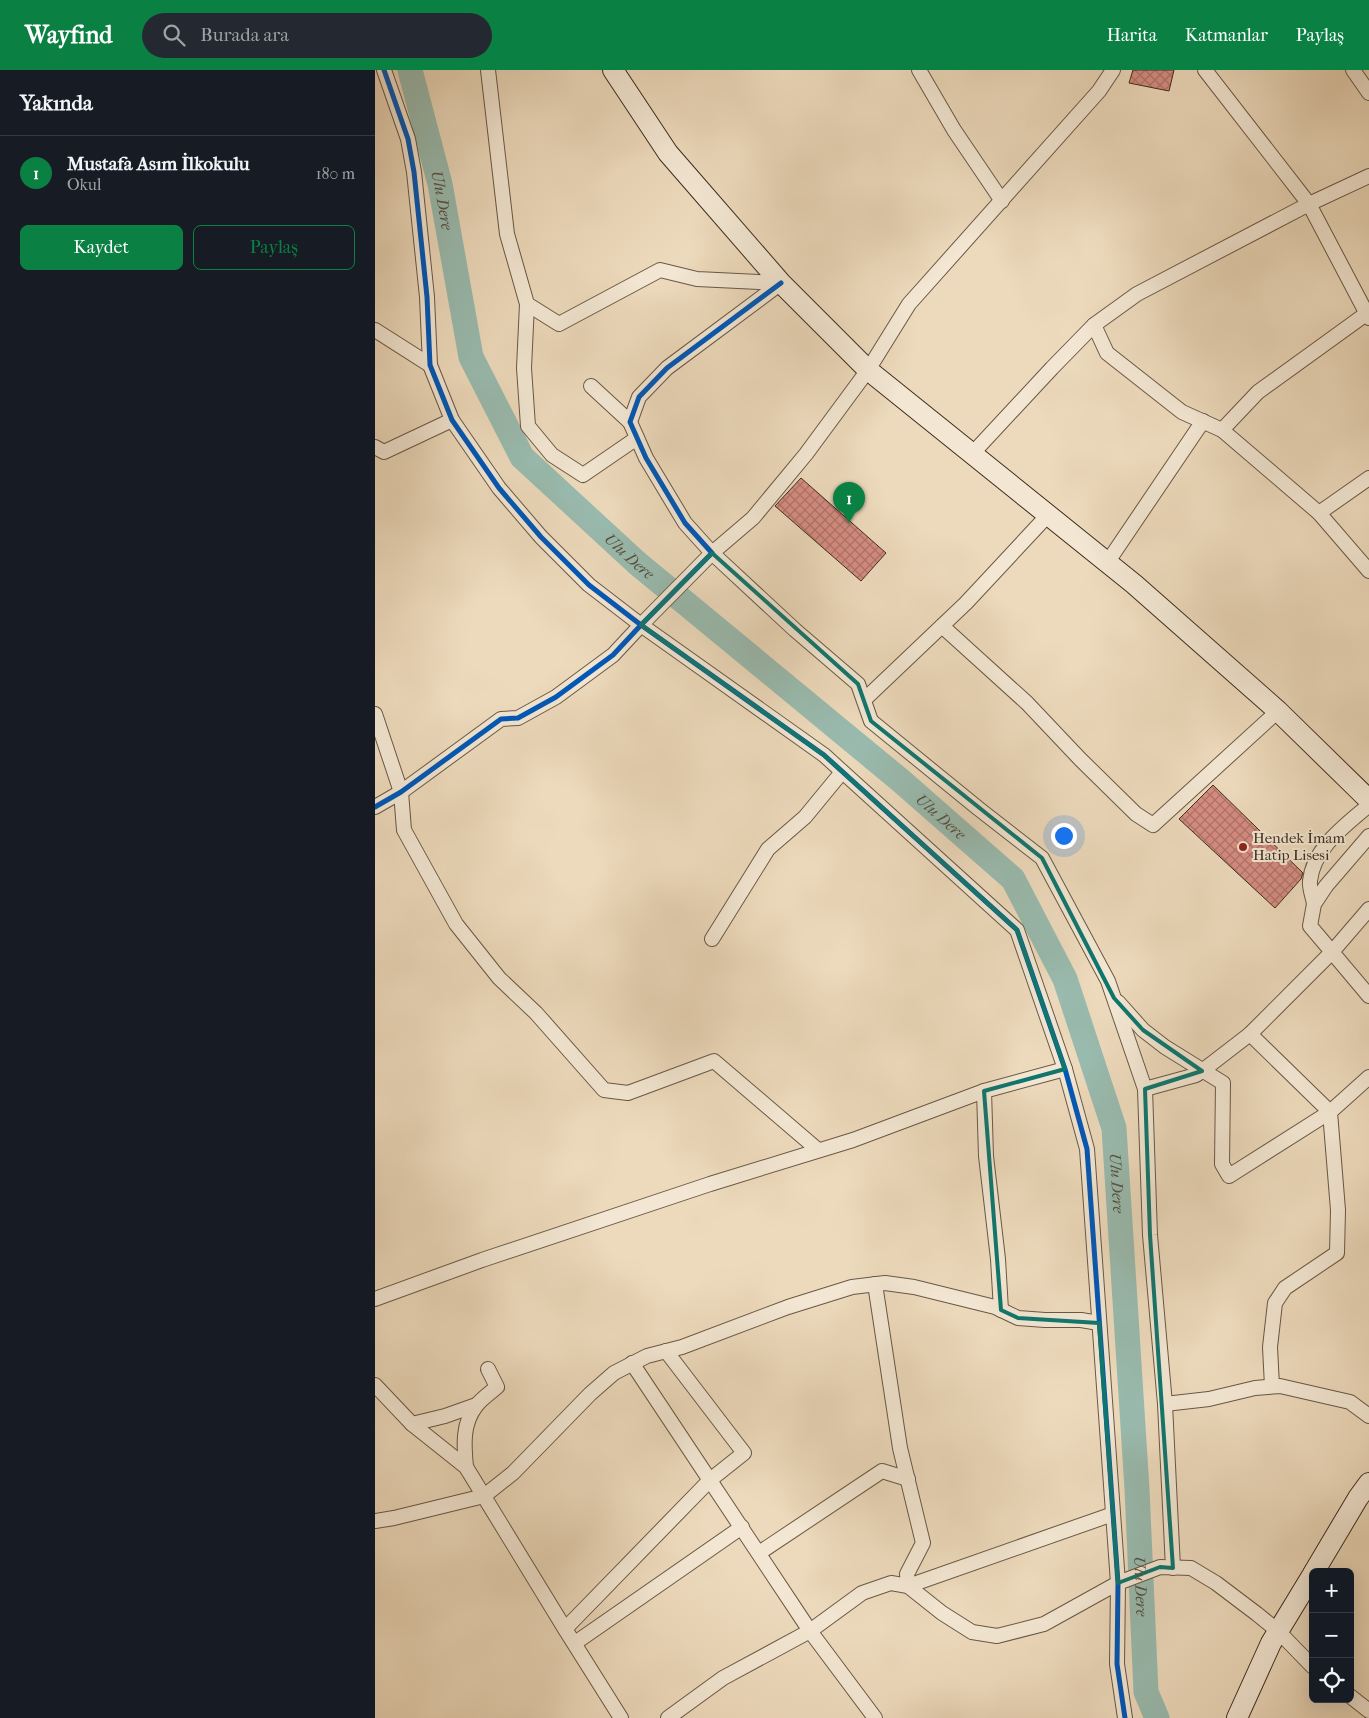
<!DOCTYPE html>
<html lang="tr">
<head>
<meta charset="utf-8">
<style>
  :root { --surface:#171b24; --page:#242831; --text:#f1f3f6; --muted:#9ea1a6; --line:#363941; --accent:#0b8043 }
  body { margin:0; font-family:"IM FELL French Canon",serif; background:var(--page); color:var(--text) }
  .controls { position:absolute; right:15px; bottom:15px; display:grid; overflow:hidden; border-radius:8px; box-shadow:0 5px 20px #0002 }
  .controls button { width:45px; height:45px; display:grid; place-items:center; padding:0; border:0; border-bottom:1px solid var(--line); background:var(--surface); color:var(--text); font:25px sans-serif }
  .you { position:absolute; left:688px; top:765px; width:18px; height:18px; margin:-12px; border:4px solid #fff; border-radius:50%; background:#1a73e8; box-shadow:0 0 0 8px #1a73e833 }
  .badge { display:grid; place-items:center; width:32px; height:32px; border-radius:50%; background:var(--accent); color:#fff; font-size:16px; font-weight:700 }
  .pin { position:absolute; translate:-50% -41px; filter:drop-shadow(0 1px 2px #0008) }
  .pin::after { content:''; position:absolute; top:26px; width:18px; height:15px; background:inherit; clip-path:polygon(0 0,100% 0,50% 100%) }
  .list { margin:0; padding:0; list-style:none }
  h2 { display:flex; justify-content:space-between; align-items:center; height:65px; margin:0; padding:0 20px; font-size:21px }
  h2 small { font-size:16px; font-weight:400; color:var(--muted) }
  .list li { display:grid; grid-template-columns:32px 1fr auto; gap:15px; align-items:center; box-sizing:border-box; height:75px; padding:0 20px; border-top:1px solid var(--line) }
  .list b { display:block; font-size:19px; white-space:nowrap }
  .list p { margin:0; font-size:16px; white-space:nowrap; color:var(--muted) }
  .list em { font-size:16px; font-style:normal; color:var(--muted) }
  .actions { display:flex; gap:10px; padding:15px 20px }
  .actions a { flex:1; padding:11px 0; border:1px solid var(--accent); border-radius:8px; text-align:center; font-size:18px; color:var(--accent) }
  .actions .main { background:var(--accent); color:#fff }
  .icon { flex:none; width:28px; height:28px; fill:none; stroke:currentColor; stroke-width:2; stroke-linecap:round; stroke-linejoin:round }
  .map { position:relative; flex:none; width:994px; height:1648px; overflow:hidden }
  header { display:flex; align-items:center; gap:30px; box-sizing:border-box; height:70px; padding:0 25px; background:var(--accent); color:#fff }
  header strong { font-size:24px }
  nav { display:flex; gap:28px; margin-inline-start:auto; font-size:18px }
  .search { width:350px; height:45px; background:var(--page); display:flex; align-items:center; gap:12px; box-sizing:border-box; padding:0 18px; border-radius:28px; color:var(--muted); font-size:19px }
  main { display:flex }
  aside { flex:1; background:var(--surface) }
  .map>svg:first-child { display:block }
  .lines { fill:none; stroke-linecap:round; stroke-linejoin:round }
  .river { stroke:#99bbaf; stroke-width:25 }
  .building { fill:url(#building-cross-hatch); stroke:#3d2c1e }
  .minor-casing { stroke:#695846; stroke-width:16 }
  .secondary-casing { stroke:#3d2c1e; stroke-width:22 }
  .minor { stroke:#f3e7d3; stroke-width:14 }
  .secondary { stroke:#f3e7d3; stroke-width:20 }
  .cycleway-casing { stroke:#f3e7d3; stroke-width:8 }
  .cycleway { stroke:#0057b8; stroke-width:5 }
  .marked { fill:none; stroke:#0f766e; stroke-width:4; stroke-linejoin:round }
  .poi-dot { fill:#8f2418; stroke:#f3e7d3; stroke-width:2 }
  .labels { text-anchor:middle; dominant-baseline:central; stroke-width:4; stroke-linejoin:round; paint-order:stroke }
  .poi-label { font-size:15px; fill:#3d2c1e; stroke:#f3e7d3; text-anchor:start }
  .water-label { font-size:16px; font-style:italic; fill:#545042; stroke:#f3e7d3 }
</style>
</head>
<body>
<header>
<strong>Wayfind</strong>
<div class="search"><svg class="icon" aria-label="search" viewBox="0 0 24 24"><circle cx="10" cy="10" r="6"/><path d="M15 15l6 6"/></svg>Burada ara</div>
<nav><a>Harita</a><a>Katmanlar</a><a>Paylaş</a></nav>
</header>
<main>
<aside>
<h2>Yakında<small></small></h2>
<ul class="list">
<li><span class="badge">1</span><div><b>Mustafa Asım İlkokulu</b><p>Okul</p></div><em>180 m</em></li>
</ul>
<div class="actions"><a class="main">Kaydet</a><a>Paylaş</a></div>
</aside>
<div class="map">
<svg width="994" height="1648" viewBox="0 0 994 1648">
  <defs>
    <pattern id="building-cross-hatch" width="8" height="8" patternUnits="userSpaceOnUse" patternTransform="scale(1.25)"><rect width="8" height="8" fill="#d68d82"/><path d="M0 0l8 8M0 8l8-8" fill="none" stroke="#af736a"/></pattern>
  </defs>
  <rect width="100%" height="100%" fill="#eddabc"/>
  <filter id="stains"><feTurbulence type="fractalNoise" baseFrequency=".004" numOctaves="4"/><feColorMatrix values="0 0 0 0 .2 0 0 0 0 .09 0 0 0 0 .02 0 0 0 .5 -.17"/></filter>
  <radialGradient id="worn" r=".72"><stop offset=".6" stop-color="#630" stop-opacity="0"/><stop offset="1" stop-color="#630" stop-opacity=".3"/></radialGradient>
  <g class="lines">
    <path class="river" id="s1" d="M35,0L65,114L96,287L147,387L262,493L525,710L638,809L690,909L739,1058L762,1419L771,1622L782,1648"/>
  </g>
  <g class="building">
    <path d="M758,0H799L794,21L754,13Z"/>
    <path d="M426,408L511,483L486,511L400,436Z"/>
    <path d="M838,715L928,803L926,809L900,838L804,749Z"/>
  </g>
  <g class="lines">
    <g class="minor-casing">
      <g id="minor">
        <path d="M113,0L132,164L152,234L184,254L285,200L322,209L406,213"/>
        <path d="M544,0L579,60L627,131"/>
        <path d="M738,0L724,21L534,234L493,300L431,384L378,448L337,483L420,560L483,614L496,651L604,739L667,788L733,911L770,1019L821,1005L827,1001L875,964L957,882L935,856L939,834L951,816L994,766"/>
        <path d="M830,0L934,134L994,248"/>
        <path d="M978,0L994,23"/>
        <path d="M406,213L292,298L264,327L255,352L271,388L310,453L337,483L266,555L449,685L642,860L690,999L712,1079L743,1513L742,1594L750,1648"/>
        <path d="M152,234L149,298L153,356L177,385L208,405L262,368"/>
        <path d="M719,255L732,283L807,342L847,360L944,443L994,501"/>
        <path d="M0,260L55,295"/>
        <path d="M216,316L255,352"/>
        <path d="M847,360L883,322L991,244"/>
        <path d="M0,377L9,382L77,350"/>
        <path d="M597,384L677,298L719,255L762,224L934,134L994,106"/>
        <path d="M944,443L994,408"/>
        <path d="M732,493L828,351"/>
        <path d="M567,556L652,633L705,689L761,744L778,755L903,641"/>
        <path d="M489,630L591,533L673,445"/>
        <path d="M0,644L26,722L29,760L81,854L124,908L161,943L229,1020L253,1023L339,991L443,1080"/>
        <path d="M0,737L26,722L126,649L143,648L181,627L238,585L266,555L214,515L166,467L124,418L77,350L55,295L52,227L39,102L33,69L9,0"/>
        <path d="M939,834C938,827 934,818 935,811C938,778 971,755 994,735"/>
        <path d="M994,839L957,882L994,926"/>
        <path d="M337,869L393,779L430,747L467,702"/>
        <path d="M743,932L768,960L790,977L848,1013L847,1094L854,1106L955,1042L875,964"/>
        <path d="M770,1019L775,1165L790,1334L798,1498"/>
        <path d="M500,1214L525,1378L548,1473L532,1504L533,1516L738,1444"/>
        <path d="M0,1229L107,1190L335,1114L478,1070L609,1021"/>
        <path d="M626,1240L623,1189L611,1086L609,1021L690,999"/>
        <path d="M257,1293L435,1561L500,1648"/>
        <path d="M0,1315L37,1354L91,1397L190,1559L246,1648"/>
        <path d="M897,1316L895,1277L900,1233L910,1218L962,1183L963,1140L955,1042L994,1007"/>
        <path d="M790,1334L834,1329L880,1318L905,1316L975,1332L994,1346"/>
        <path d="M37,1354L70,1346L101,1335"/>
        <path d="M91,1397C89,1376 87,1354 101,1336C106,1329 115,1323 122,1317L113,1299"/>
        <path d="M0,1451L19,1448L109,1426L138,1403L215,1324L239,1303L272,1286L307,1277L413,1237L477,1217L510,1213L539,1217L620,1237L643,1248L670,1250H706L724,1253"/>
        <path d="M384,1483L507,1401L533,1409"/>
        <path d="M190,1559L335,1410L369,1383L291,1281"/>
        <path d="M200,1573L367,1457"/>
        <path d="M975,1626L994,1641"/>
        <path d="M293,1648L348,1608L435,1561L487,1523L516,1513L533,1516L567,1543L597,1562L622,1566L669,1554L743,1513L785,1497L816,1498L841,1513L882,1544L903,1561L938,1597"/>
      </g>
    </g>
    <g class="secondary-casing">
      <g id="secondary">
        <path d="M238,0L293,83L406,213L493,300L759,514L903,641L994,730"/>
        <path d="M939,1502L983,1428L994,1413"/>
        <path d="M862,1648L896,1573L938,1504"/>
      </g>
    </g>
    <use href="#minor" class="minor"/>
    <use href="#secondary" class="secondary"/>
    <g class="cycleway-casing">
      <g id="cycleway">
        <path d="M406,213L292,298L264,327L255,352L271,388L310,453L337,483L266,555L449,685L642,860L690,999L712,1079L743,1513L742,1594L750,1648"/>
        <path d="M0,737L26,722L126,649L143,648L181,627L238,585L266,555L214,515L166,467L124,418L77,350L55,295L52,227L39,102L33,69L9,0"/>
      </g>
    </g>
    <use href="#cycleway" class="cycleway"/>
  </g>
  <path class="marked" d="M337,483L483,614L496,651L667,788L739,928L768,960L827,1001L770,1019L775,1165L798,1498L785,1497L743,1513L724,1253L643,1248L626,1240L609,1021L690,999L642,860L449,685L266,555Z"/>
  <circle class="poi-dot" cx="868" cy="777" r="5"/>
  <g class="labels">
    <g class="poi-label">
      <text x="878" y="768">Hendek İmam<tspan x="878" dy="17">Hatip Lisesi</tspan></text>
    </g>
    <g class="water-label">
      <text stroke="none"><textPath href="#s1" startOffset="134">Ulu Dere</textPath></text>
      <text stroke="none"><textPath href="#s1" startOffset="552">Ulu Dere</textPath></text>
      <text stroke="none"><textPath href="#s1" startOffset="958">Ulu Dere</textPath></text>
      <text stroke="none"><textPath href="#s1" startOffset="1378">Ulu Dere</textPath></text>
      <text stroke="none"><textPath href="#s1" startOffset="1782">Ulu Dere</textPath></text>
    </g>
  </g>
  <rect width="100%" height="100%" filter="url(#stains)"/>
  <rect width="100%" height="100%" fill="url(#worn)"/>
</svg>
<div class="controls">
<button>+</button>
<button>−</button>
<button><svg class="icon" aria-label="locate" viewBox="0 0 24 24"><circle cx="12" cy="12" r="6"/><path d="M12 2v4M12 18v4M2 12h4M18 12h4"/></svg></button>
</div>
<div class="you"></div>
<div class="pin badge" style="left:474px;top:453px">1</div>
</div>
</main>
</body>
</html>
